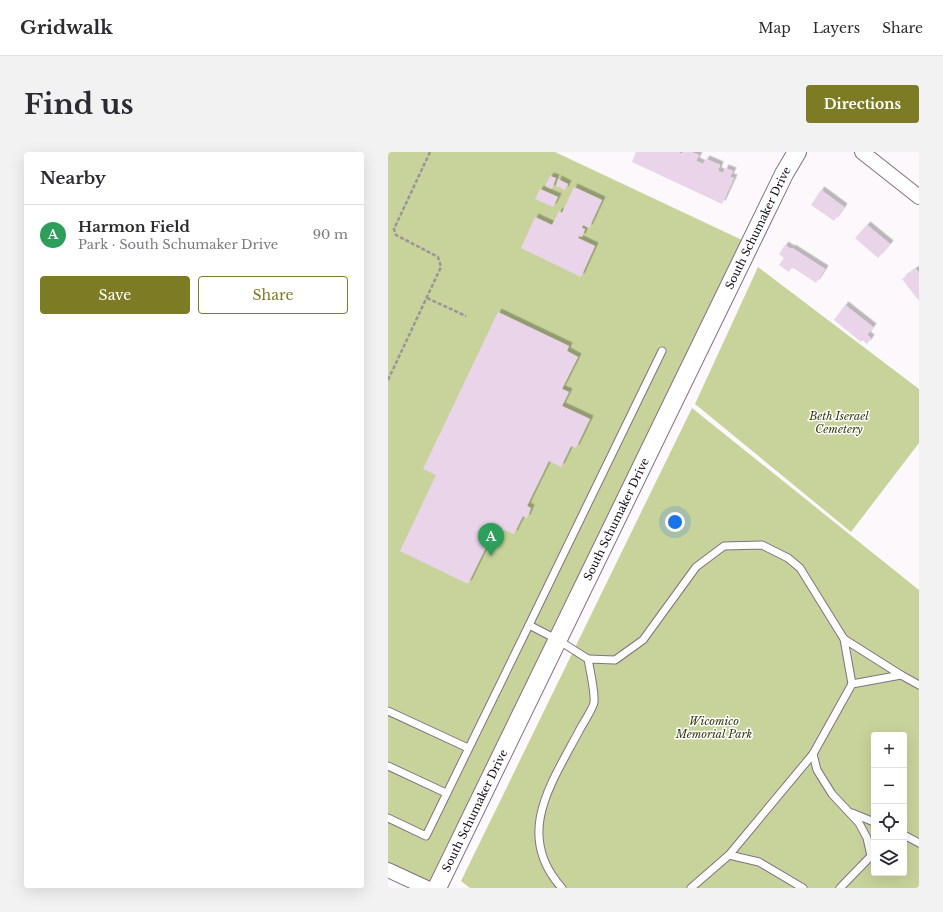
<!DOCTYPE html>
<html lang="en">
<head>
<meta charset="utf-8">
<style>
  :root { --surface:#fff; --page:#f2f2f3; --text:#2b2b33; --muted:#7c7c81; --line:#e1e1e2; --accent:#7d7b23 }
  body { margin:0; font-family:"Libre Baskerville",serif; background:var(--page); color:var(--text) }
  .controls { position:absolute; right:12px; bottom:12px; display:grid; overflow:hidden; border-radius:4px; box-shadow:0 4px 16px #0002 }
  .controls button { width:36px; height:36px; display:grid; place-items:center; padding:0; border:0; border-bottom:1px solid var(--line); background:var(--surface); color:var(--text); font:20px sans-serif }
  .you { position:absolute; left:287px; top:370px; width:14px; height:14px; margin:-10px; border:3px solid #fff; border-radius:50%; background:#1a73e8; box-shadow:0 0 0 6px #1a73e833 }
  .badge { display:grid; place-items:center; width:26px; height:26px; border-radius:50%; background:var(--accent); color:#fff; font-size:13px; font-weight:700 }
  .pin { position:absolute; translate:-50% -33px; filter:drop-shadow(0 1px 2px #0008) }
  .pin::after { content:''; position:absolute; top:21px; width:14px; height:12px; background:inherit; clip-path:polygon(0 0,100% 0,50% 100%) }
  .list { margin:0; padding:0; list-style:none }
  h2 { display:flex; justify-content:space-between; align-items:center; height:52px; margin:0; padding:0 16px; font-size:17px }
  h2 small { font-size:13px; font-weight:400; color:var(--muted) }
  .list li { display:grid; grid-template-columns:26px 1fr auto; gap:12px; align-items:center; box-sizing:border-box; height:60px; padding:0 16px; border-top:1px solid var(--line) }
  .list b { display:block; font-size:15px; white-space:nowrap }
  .list p { margin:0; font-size:13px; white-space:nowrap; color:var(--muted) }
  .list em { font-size:13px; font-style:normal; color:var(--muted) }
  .actions { display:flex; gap:8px; padding:12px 16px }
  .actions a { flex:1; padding:9px 0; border:1px solid var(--accent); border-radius:4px; text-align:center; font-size:14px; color:var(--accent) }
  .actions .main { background:var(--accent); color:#fff }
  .icon { flex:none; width:22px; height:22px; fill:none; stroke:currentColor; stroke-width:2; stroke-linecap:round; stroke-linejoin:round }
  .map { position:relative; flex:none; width:531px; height:736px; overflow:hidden; border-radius:4px }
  header { display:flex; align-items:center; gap:24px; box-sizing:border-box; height:56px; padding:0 20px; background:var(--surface); border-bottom:1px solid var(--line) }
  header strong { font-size:19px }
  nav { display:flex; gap:22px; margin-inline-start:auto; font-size:14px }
  .intro { display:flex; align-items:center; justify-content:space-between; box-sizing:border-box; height:96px; padding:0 24px }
  h1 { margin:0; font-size:28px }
  .button { padding:10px 18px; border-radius:4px; background:var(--accent); color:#fff; font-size:14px; font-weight:700 }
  main { display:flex; gap:24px; padding:0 24px }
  aside { flex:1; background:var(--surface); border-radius:4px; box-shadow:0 4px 16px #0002 }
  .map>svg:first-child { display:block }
  .green { fill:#c8d39b; fill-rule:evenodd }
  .building { fill:#ead4e9; filter:url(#shadow) }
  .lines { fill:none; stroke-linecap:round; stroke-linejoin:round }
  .service-casing { stroke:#847083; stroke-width:9 }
  .minor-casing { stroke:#847083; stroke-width:16 }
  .tertiary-casing { stroke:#847083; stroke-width:20 }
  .path { stroke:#9b959a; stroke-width:2.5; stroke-dasharray:4 2; stroke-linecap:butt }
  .service { stroke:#fff; stroke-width:7 }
  .minor { stroke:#fff; stroke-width:14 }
  .tertiary { stroke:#fff; stroke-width:18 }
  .labels { text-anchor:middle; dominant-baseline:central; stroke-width:3; stroke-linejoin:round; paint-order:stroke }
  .street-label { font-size:11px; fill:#110a11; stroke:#fff }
  .park-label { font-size:11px; font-style:italic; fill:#343a0c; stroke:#fff }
</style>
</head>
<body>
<header>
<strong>Gridwalk</strong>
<nav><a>Map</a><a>Layers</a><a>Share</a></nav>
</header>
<div class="intro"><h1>Find us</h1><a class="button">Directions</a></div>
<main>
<aside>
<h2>Nearby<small></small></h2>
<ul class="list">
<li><span class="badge" style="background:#2e9e5b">A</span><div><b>Harmon Field</b><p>Park · South Schumaker Drive</p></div><em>90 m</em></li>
</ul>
<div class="actions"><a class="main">Save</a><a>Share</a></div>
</aside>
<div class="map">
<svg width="531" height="736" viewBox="0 0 531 736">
  <defs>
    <filter id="shadow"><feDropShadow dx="3.5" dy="-3.5" stdDeviation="0" flood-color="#0004"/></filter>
  </defs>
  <rect width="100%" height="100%" fill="#fdf8fc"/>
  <g class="green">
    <path d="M0,0H167L354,88L49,736L0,719Z"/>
    <path d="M370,115L531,237V291L463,380L307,252Z"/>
    <path d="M304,256L531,438V736H82L73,729ZM486,583H516V721H486Z"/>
  </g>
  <g class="building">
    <path d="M248,0H290L294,2L295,0H303L311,3L308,9L315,12L318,7L332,13L330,19L335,21L337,16L345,19L342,25L346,26L334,52L244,10Z"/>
    <path d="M162,24L168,26L164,37L157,34Z"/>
    <path d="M170,27L180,32L177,38L168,34Z"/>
    <path d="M186,35L214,48L201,76L195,73L194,76L197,77L194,85L191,84L190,86L207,94L193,125L133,96L147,65L164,73L171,59L174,61Z"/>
    <path d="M152,37L170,45L165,55L147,47Z"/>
    <path d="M433,38L456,55L446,69L423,53Z"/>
    <path d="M479,73L502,92L490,106L467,86Z"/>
    <path d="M397,93L403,97L404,96L437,117L428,131L404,115L401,120L391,113L396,106L391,102Z"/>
    <path d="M528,117L531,121V149L514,127Z"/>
    <path d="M457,153L485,175L479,183L483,186L479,192L474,188L473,190L446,168Z"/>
    <path d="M110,160L181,194L179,199L190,205L174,237L181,240L174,254L202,267L188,296L183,294L173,315L161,309L139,354L143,356L139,366L135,364L126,382L117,378L104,383L80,432L12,399L48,323L35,317Z"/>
  </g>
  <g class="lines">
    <g class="service-casing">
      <g id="service">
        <path d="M141,473L170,488L200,507"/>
        <path d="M456,487L464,532"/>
        <path d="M0,559L80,596"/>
        <path d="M425,602L429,618L444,642L471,671L479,686L483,704L452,736"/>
        <path d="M0,614L58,641"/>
        <path d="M464,661L486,670"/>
        <path d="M0,666L38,684L141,473L274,199"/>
        <path d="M516,683L531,691"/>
        <path d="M341,703L371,710L415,736"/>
        <path d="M174,736C126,683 163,632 191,579C194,573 206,555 206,550C207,540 202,518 200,507L227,508L255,488L308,415L336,394L374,393L400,406L412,416L456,487L513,523L531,533"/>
        <path d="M303,736L341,703L425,602L464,532L513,523"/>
      </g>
    </g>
    <g class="minor-casing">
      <g id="minor">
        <path d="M474,0L531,45"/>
        <path d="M0,718L39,736"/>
      </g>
    </g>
    <g class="tertiary-casing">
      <g id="tertiary">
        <path id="s1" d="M49,736L396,22L409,0"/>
      </g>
    </g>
    <g class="path">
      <path d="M39,146L78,164"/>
      <path d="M0,228L53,115L50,105L8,83L6,77L42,0"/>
    </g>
    <use href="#service" class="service"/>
    <use href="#minor" class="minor"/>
    <use href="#tertiary" class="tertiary"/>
  </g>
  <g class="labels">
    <g class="street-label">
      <text stroke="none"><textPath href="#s1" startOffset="734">South Schumaker Drive</textPath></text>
      <text stroke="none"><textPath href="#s1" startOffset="410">South Schumaker Drive</textPath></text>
      <text stroke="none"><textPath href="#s1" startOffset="86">South Schumaker Drive</textPath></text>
    </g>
    <g class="park-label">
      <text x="451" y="264">Beth Iserael<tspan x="451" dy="13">Cemetery</tspan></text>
      <text x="326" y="569">Wicomico<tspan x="326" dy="13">Memorial Park</tspan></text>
    </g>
  </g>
</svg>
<div class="controls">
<button>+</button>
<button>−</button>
<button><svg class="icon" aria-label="locate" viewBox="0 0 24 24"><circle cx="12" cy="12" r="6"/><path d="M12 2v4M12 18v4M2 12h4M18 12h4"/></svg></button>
<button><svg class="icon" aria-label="layers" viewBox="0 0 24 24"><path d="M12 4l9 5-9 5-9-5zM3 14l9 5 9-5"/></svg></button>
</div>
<div class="you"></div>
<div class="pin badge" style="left:103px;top:404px;background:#2e9e5b">A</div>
</div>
</main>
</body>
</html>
